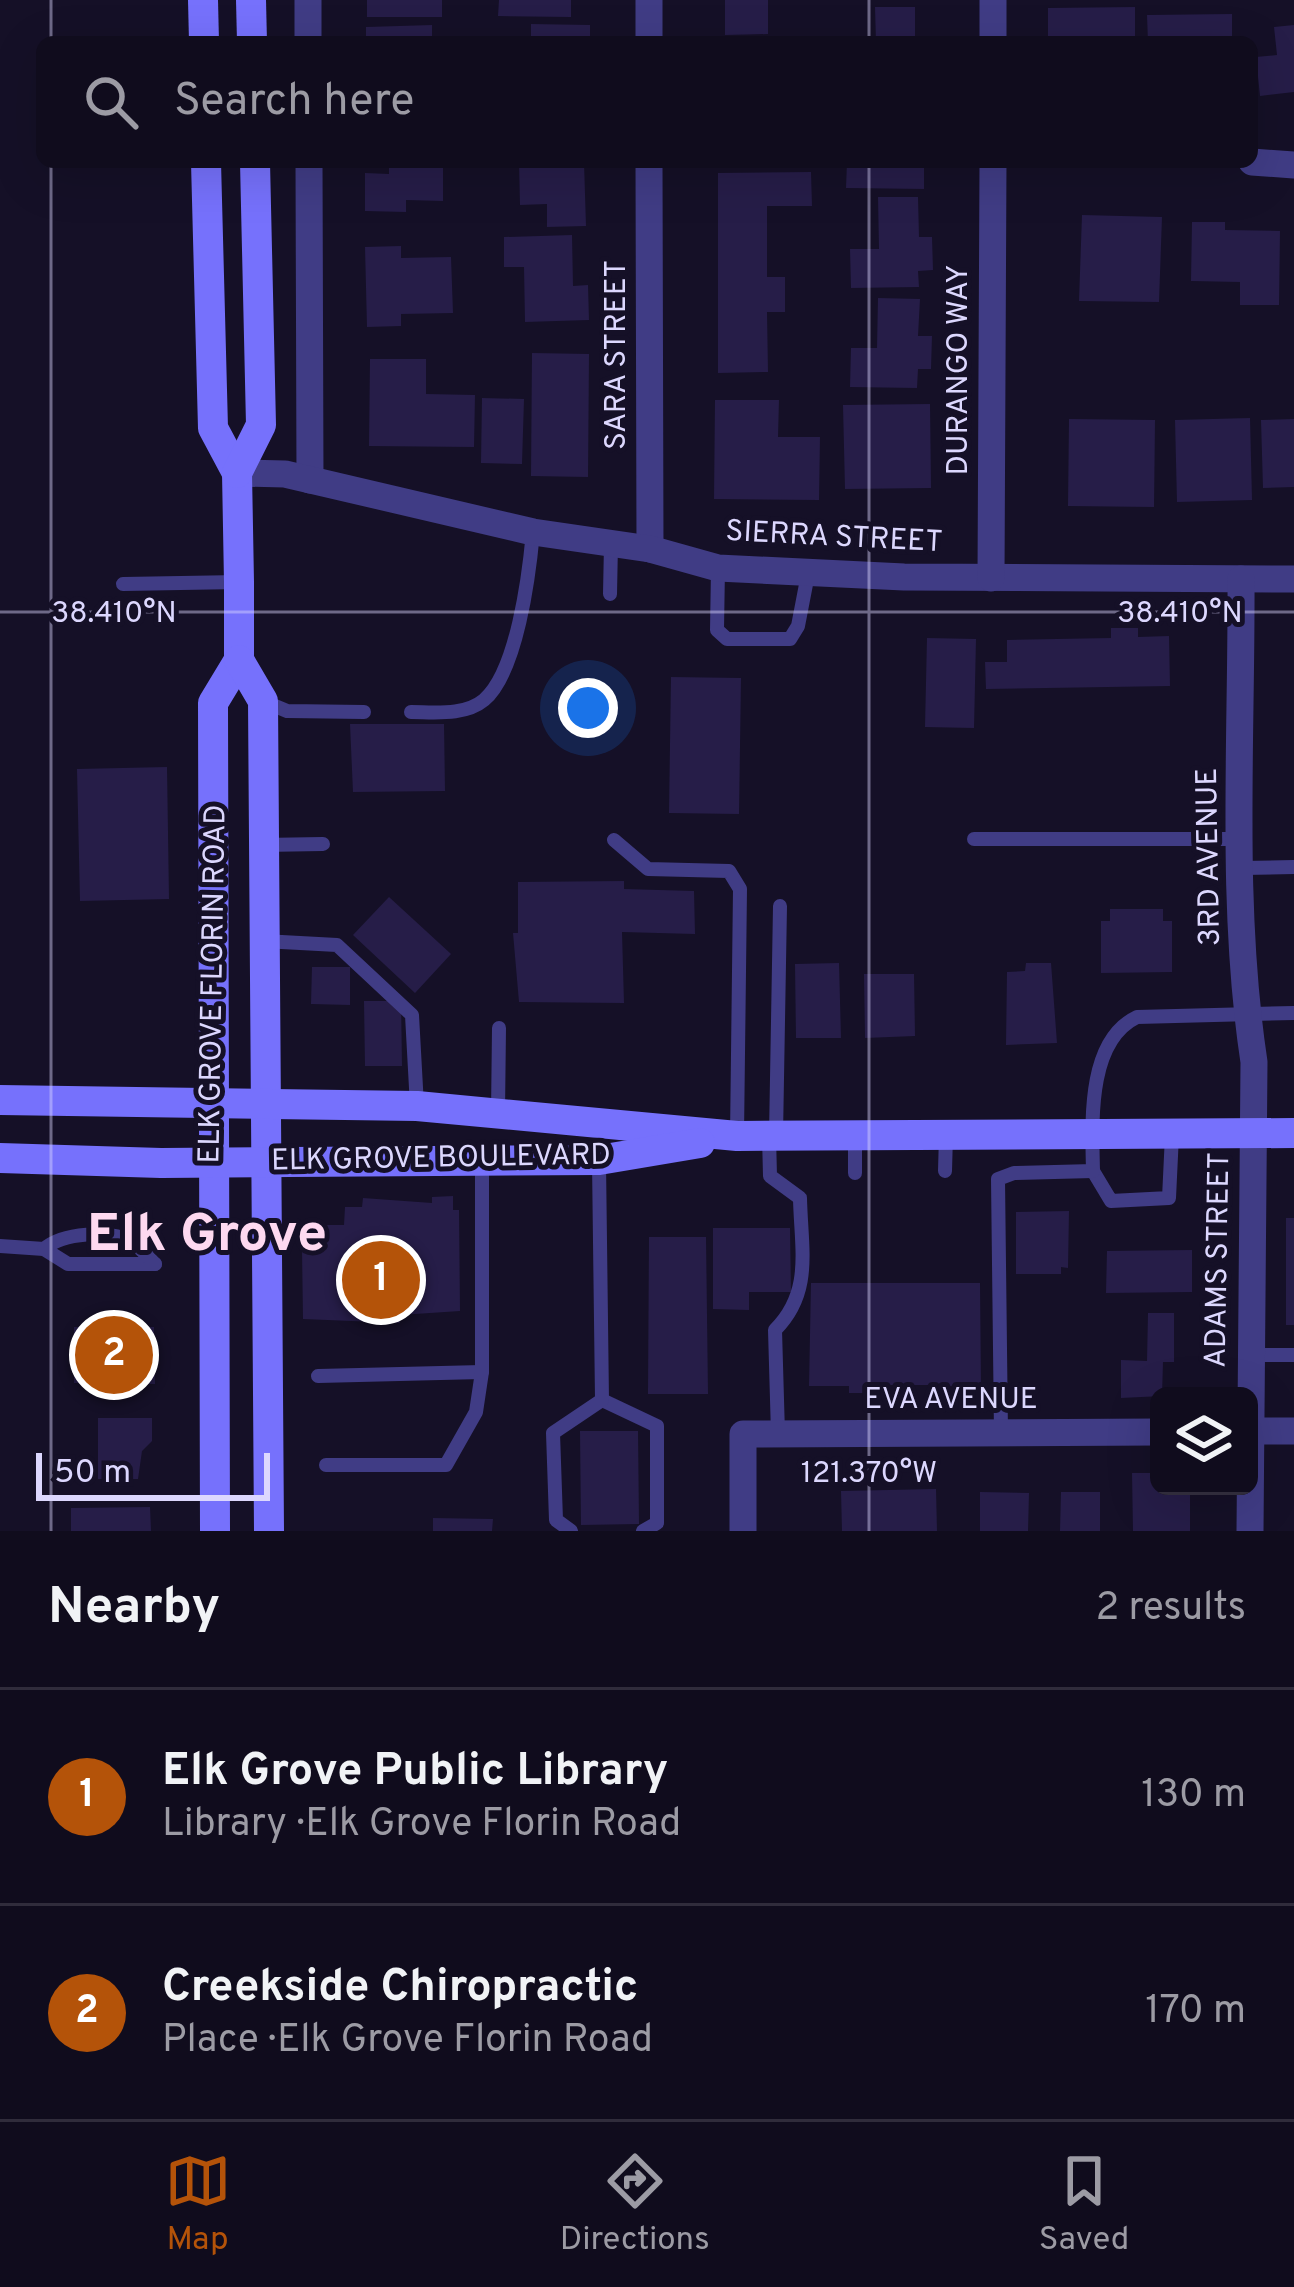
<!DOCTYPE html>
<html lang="en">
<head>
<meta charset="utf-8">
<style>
  :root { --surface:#100c1d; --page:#1e1a2a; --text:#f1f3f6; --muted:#9c9ba4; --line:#302c3b; --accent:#b45309 }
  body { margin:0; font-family:Overpass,sans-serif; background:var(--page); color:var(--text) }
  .controls { position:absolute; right:36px; bottom:36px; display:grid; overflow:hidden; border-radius:18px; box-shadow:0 12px 48px #0002 }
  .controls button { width:108px; height:108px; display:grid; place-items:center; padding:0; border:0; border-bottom:3px solid var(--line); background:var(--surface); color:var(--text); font:60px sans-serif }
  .scale { position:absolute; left:36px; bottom:30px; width:234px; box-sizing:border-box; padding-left:12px; border:6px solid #dcd7fe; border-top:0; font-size:33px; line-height:42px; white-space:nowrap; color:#dcd7fe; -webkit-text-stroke:9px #151027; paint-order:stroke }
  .you { position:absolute; left:588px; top:708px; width:42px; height:42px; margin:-30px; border:9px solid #fff; border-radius:50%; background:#1a73e8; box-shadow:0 0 0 18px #1a73e833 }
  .badge { display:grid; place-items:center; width:78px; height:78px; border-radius:50%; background:var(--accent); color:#fff; font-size:39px; font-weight:700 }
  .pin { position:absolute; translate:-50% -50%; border:6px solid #fff; box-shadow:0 3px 12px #0006 }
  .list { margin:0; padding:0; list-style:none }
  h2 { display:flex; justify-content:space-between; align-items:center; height:156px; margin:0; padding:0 48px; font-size:51px }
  h2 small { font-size:39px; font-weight:400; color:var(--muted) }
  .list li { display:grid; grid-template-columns:78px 1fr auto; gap:36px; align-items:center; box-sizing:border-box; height:216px; padding:0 48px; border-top:3px solid var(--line) }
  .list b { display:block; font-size:45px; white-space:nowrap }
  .list p { margin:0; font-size:39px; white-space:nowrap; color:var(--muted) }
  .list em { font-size:39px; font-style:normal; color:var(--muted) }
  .icon { flex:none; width:66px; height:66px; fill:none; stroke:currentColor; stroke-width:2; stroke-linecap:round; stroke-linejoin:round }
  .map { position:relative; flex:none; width:1294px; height:1531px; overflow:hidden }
  .search { position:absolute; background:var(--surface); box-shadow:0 12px 48px #0002; left:36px; right:36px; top:36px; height:132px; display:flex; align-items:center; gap:30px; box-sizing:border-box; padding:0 42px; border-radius:18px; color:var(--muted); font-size:45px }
  .sheet { height:588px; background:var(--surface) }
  nav { display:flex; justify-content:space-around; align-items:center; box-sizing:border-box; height:168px; border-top:3px solid var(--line); background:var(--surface); font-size:33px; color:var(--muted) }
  nav a { display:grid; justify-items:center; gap:6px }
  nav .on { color:var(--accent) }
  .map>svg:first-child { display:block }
  .building { fill:#261d48 }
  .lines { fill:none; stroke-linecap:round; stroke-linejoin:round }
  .service { stroke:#403c85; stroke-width:14 }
  .minor { stroke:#403c85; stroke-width:27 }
  .secondary { stroke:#7671fc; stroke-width:30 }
  .ticks { fill:none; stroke:#dcd7fe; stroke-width:3; stroke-opacity:0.45 }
  .labels { text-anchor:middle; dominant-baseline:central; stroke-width:10; stroke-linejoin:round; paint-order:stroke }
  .street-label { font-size:30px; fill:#dcd7fe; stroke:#151027 }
  .town-label { font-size:54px; font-weight:bold; fill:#fed9f0; stroke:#151027 }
  .ticks-label { font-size:30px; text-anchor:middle; fill:#dcd7fe; stroke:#151027; stroke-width:10; stroke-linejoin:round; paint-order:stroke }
</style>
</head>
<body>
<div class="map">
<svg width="1294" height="1531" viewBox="0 0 1294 1531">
  <rect width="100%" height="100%" fill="#151027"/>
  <g class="building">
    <rect x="367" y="0" width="75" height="17"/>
    <path d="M499,0H571V17L498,16Z"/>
    <path d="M725,0H768V34L725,35Z"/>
    <path d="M875,7H915V37H927V42H876Z"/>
    <path d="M1135,7V42H1048V8Z"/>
    <path d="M1232,14V42H1148L1147,15Z"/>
    <path d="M531,24L590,25V42H531Z"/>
    <path d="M432,25V42H366V27Z"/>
    <path d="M1294,25V92L1260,96L1256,57L1277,55L1274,27Z"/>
    <path d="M389,162H443V201L406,200V212L365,211V173L389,174Z"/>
    <path d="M519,162H584L586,226L547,227V204L520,205Z"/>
    <path d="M847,162H924V189L846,188Z"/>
    <path d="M811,172L812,206H767V277H785V312H767L768,372L718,373V173Z"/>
    <path d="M878,197H918L919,237H932L933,270L918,271L919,287L851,288L850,249H879Z"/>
    <path d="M1082,215L1162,217L1159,302L1079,301Z"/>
    <path d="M1192,222H1225V230L1280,231L1279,305H1240V282L1191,281Z"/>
    <path d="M572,235L573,286L588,285L589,320L525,322L524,267H504V237Z"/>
    <path d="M401,246V258L451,257L453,313L401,314V326L367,327L365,247Z"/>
    <path d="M878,298L920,299L918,336H932L931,369H918L917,388L850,387L851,348H877Z"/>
    <path d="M532,353L589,354L588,477L531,476Z"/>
    <path d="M370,359H426V394L475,395L474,447L369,446Z"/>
    <path d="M482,398L524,399L522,464L481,463Z"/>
    <path d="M715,400H779L778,437H820L819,500L714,499Z"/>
    <path d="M930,404L931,488L845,489L843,405Z"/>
    <path d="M1250,418L1252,500L1177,502L1175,420Z"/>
    <path d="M1069,419L1155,420L1154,507L1068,506Z"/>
    <path d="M1294,419V487L1263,488L1261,420Z"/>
    <path d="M1111,628H1138V637L1169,636L1170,686L986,689L985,662H1007V640L1111,638Z"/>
    <path d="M927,638L976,639L974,728L925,727Z"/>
    <path d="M671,677L741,678L739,814L669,813Z"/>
    <path d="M350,724H444L445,791L353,792Z"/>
    <path d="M167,767L169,899L80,901L77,769Z"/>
    <path d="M624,881V889L694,891L695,934L622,932L624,1003L519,1002L513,933H518V882Z"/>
    <path d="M389,897L451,954L415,993L353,935Z"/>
    <path d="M1110,909H1163V921H1172V972L1101,973V921H1110Z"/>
    <path d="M839,963L841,1038H796L795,964Z"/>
    <path d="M1026,963H1051L1057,1043L1006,1045L1007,972L1025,971Z"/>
    <path d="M312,967H350V1005L311,1004Z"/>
    <path d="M864,974H914L915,1036L865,1038Z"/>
    <path d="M364,1001H401L402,1066H365Z"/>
    <path d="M453,1196V1210H459L460,1311L400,1315V1323L303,1319L302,1250H320V1225H344L345,1207H362L363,1198L432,1203V1197Z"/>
    <path d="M1069,1211L1068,1268L1061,1267V1274H1016V1212Z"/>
    <rect x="1286" y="1218" width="8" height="107"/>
    <path d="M713,1228H790L791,1292H749V1310L713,1309Z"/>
    <path d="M649,1237H706L708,1394H648Z"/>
    <path d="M94,1241H119L120,1253H94Z"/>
    <path d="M1192,1250V1292L1106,1293L1107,1251Z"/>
    <path d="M811,1283H980L981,1387L945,1386V1393L933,1394V1385H890L891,1393H879L878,1384L863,1385V1393H849V1386H809Z"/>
    <path d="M1148,1313H1174V1362H1163L1162,1396L1121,1398V1360L1147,1361Z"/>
    <path d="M74,1327H154L155,1384L74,1383Z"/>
    <path d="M98,1418H152V1441L142,1451L138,1479H98Z"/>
    <path d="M580,1431H638L639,1524L581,1525Z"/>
    <path d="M1132,1473H1159V1486H1190V1531H1133Z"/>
    <path d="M936,1489L937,1531H842L841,1491Z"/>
    <path d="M980,1492L1029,1493L1028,1531H980Z"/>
    <path d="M1061,1492H1100V1531H1060Z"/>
    <path d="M150,1507L151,1531H71V1508Z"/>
    <path d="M433,1518L493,1519L492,1531H433Z"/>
  </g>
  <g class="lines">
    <g class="service">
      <path d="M718,568L717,630L727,639H790L798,626L808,574"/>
      <path d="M123,584L239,582"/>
      <path d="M610,594L611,544"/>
      <path d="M263,701L287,711L364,712"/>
      <path d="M411,712C434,712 465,716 484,700C517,672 529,576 533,532"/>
      <path d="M974,839H1242"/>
      <path d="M614,840L648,869L729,871L740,889L737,1136"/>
      <path d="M262,845L323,844"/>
      <path d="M1243,868L1294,867"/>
      <path d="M263,941L337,945L412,1015L417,1106"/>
      <path d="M498,1112L499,1028"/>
      <path d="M769,1136L770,1176L800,1198C801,1249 813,1292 775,1330L778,1434"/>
      <path d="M776,1136L780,906"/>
      <path d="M945,1171L946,1135"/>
      <path d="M1093,1171L1111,1201L1169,1198L1172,1135"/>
      <path d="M855,1173V1136"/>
      <path d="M0,1246L44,1249L68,1264H155"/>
      <path d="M44,1249C62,1233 110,1229 132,1242C140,1247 148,1257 155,1264"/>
      <path d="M1252,1355H1294"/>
      <path d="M318,1376L482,1372"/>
      <path d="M602,1400L657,1426V1523L643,1531"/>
      <path d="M1001,1433L998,1179L1014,1173L1093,1171C1092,1122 1087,1041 1137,1017L1294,1013"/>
      <path d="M326,1465H446L476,1412L482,1372V1161"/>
      <path d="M571,1531L556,1520L553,1433L602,1400L599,1162"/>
    </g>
    <g class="minor">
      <path d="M308,0V42"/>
      <path d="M649,0V42"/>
      <path d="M993,42V0"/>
      <path d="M309,162L310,480"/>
      <path d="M649,162L650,549"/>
      <path d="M1252,162L1294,165"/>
      <path d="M237,473L285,474L533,532L650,549L718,568L904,577L1294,579"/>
      <path d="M991,578L993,162"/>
      <path d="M1241,579C1242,738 1230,904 1254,1062L1250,1531"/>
      <path d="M1249,1431H1294"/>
      <path d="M743,1531V1434L1159,1432"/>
    </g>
    <g class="secondary">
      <path d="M203,0L204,42"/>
      <path d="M251,0L252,42"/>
      <path d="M206,162L213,428L237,473L239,582V660L213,703L215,1531"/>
      <path d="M237,473L261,425L255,162"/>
      <path d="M239,660L263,701L269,1531"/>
      <path d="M0,1100L417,1106L737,1136L1294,1133"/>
      <path d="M0,1158L161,1163L599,1160L700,1143"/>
    </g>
  </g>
  <path class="ticks" d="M51,0V42M869,0V42M51,162V1531M869,162V1531M0,612H1294"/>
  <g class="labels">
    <g class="street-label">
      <text transform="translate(617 355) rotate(-90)">SARA STREET</text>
      <text transform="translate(959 370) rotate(-90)">DURANGO WAY</text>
      <text transform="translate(834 538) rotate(3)">SIERRA STREET</text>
      <text transform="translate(1210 857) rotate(-91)">3RD AVENUE</text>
      <text transform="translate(214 984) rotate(-89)">ELK GROVE FLORIN ROAD</text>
      <text transform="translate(441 1159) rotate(-1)">ELK GROVE BOULEVARD</text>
      <text transform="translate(1219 1260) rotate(-89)">ADAMS STREET</text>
      <text x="951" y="1400">EVA AVENUE</text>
    </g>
    <g class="town-label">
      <text x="207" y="1236">Elk Grove</text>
    </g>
  </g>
  <g class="ticks-label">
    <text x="114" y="622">38.410°N</text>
    <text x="1180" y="622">38.410°N</text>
    <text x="869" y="1482">121.370°W</text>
  </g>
</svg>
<div class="controls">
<button><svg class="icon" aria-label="layers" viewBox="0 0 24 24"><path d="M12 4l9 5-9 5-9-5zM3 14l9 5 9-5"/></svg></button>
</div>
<div class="scale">50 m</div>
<div class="you"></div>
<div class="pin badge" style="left:381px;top:1280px">1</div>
<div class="pin badge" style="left:114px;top:1355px">2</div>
<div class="search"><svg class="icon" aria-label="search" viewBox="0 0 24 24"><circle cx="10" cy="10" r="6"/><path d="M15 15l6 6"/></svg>Search here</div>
</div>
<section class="sheet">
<h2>Nearby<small>2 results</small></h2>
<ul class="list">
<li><span class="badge">1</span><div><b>Elk Grove Public Library</b><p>Library · Elk Grove Florin Road</p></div><em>130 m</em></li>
<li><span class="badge">2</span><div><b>Creekside Chiropractic</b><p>Place · Elk Grove Florin Road</p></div><em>170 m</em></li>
</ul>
</section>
<nav>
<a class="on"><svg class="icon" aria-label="map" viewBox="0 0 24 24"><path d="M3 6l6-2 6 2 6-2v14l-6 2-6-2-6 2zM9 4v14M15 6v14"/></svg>Map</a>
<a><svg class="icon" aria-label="directions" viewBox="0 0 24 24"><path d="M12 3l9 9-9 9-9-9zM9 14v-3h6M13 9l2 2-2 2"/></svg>Directions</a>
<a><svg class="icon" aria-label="saved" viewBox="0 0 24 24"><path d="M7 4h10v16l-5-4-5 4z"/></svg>Saved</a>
</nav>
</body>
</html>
